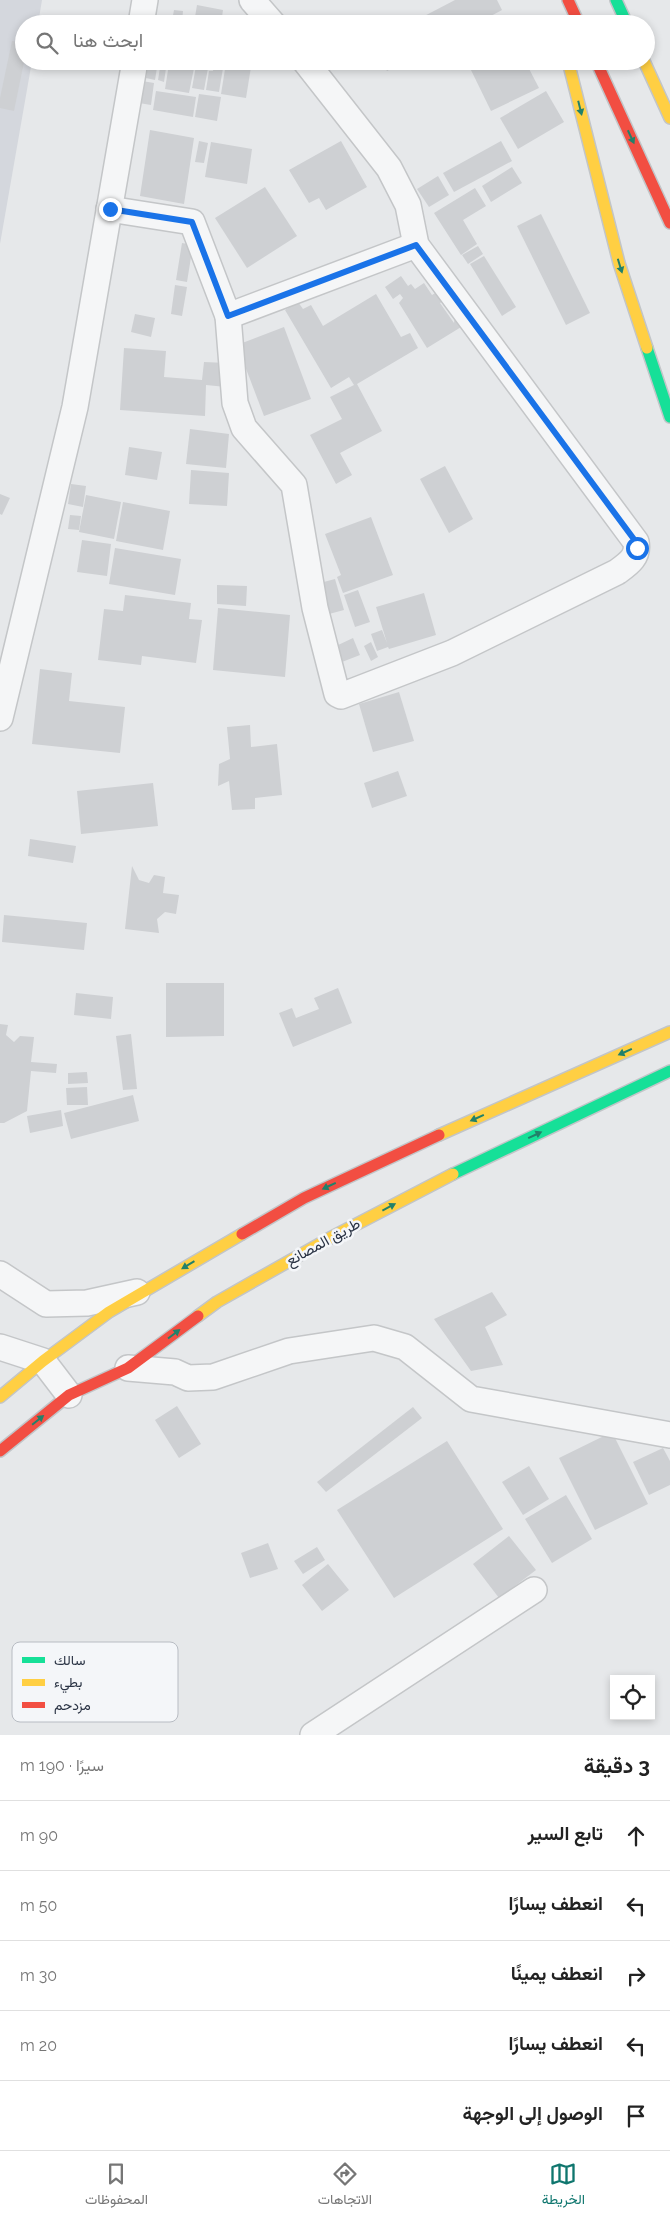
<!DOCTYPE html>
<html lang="ar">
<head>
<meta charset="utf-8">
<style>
  :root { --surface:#fff; --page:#f6f6f6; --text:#222; --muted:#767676; --line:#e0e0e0; --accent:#0f766e }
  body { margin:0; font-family:Raleway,Vazirmatn,sans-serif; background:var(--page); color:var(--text); direction:rtl }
  .controls { position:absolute; right:15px; bottom:15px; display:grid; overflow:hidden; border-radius:0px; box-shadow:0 2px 8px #0003 }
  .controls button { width:45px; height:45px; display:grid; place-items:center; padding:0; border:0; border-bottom:1px solid var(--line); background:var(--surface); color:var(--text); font:25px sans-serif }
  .stop { position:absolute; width:15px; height:15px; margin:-11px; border:4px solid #1a73e8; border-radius:50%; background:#fff }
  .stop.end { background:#1a73e8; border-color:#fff; box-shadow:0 1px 5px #0008 }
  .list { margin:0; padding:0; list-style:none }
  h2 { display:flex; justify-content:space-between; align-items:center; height:65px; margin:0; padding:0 20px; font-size:21px }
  h2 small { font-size:16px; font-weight:400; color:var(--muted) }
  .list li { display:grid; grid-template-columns:32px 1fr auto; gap:15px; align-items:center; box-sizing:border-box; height:70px; padding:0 20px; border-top:1px solid var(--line) }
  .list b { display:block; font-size:19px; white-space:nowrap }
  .list em { font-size:16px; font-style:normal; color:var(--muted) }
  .icon { flex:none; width:28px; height:28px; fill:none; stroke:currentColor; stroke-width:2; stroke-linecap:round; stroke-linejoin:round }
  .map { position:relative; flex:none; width:670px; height:1735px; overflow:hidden; direction:ltr }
  .search { position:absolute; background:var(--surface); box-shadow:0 2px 8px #0003; left:15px; right:15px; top:15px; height:55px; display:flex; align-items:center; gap:12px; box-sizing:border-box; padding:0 18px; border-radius:28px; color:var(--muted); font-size:19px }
  .sheet { height:415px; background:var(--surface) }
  nav { display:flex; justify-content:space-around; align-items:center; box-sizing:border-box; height:70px; border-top:1px solid var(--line); background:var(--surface); font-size:14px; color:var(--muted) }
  nav a { display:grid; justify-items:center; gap:2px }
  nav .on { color:var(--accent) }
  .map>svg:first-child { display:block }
  .built { fill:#d4d7dd }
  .building { fill:#ced0d3 }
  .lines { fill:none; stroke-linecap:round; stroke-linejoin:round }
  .street-casing { stroke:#c4c6c8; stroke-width:28 }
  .fast-casing { stroke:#c2c5c8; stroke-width:14 }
  .slow-casing { stroke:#c2c5c8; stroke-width:14 }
  .jam-casing { stroke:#c2c5c8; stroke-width:14 }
  .street { stroke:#f5f6f7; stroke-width:25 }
  .fast { stroke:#16e098; stroke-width:11 }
  .slow { stroke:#ffcf43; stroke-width:11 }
  .jam { stroke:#f24e42; stroke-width:11 }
  .oneway { fill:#22816a }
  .route { stroke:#1a73e8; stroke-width:6 }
  .labels { text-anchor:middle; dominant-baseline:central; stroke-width:5; stroke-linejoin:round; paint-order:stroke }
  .street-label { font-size:15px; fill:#2b3445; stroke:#f4f6f9 }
  .key { fill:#f4f6f9; stroke:#b8bcc3; stroke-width:1 }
  .key-label { font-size:14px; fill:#2b3445 }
</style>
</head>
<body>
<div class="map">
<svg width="670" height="1735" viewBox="0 0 670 1735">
  <rect width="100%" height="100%" fill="#e6e8ea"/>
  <path class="built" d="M0,0H42L38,24H24V61H32L0,244Z"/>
  <g class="building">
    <path d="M455,0H497L502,10L476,24H409Z"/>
    <path d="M197,5L223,10L221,24H184L186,15L195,17Z"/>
    <path d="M174,10L183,11L182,22L172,21Z"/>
    <path d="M156,19L170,22V24H155Z"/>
    <path d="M12,41L24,43V62L14,111L0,108V98Z"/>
    <path d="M149,61H158L155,80L146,78Z"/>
    <path d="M161,61H167L164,82L158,80Z"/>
    <path d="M193,61H213L212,65Z"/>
    <path d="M215,61L224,62L219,92L206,90L209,71H213Z"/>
    <path d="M381,61H405L387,71Z"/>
    <path d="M477,61H525L539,88L491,111L469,66Z"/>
    <path d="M226,63L251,67L246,98L221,94Z"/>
    <path d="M169,64L194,68L189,93L165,89Z"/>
    <path d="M196,66L208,68L204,90L192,88Z"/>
    <path d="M142,81L154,83L151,105L139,103Z"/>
    <path d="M156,91L196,97L193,117L153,110Z"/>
    <path d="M546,91L564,122L518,149L500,118Z"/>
    <path d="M199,94L221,97L217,121L195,117Z"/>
    <path d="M150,130L194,138L184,204L140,196Z"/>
    <path d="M199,141L208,143L204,163L195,162Z"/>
    <path d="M341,141L367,187L326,210L319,198L309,203L289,170Z"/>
    <path d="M501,141L512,161L454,192L443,173Z"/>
    <path d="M211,142L252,149L247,184L205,177Z"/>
    <path d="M512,167L522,183L491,202L482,186Z"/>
    <path d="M438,176L449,195L429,207L417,189Z"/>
    <path d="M265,187L297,236L247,268L215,218Z"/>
    <path d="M475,188L486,206L463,220L477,244L461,255L434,213Z"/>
    <path d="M541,214L590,313L566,325L517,226Z"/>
    <path d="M182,243L193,245L187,282L176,280Z"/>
    <path d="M478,246L483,254L468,264L462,255Z"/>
    <path d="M484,256L516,307L502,316L470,264Z"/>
    <path d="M401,276L408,286L411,284L415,289L424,283L432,295L439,291L445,300L440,303L454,323L455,316L466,324L427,348L399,303L403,298L400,294L393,299L385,287Z"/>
    <path d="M175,285L187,287L182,316L171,314Z"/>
    <path d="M376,294L401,337L410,333L418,348L357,384L382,431L340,453L352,475L336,484L310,435L342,419L330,397L354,385L349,377L331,388L285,310L298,302L303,309L311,305L323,326Z"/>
    <path d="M135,314L155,318L151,337L131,332Z"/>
    <path d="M284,327L311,399L264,416L237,345Z"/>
    <path d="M124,348L166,351L164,377L202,380L204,362L227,363L226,387L206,385L205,416L120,410Z"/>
    <path d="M190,429L229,434L226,468L186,464Z"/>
    <path d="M129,447L162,452L157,480L125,475Z"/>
    <path d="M445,466L473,519L449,533L420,479Z"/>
    <path d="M191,470L229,473L227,506L189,504Z"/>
    <path d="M71,484L86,486L83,507L68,504Z"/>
    <path d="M0,494L10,498L2,515L0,514Z"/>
    <path d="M86,495L121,502L114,539L79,532Z"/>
    <path d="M123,502L170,511L163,550L116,541Z"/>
    <path d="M70,515L81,516L79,530L68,529Z"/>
    <path d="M371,517L393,575L343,593L337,577L341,575L325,534Z"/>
    <path d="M82,540L111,544L107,576L77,572Z"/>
    <path d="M115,548L181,559L175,595L109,584Z"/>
    <path d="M335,579L344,610L329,614L320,583Z"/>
    <path d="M217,585L247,586L246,606L217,604Z"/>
    <path d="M358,590L370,622L355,627L344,595Z"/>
    <path d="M424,593L436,635L389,649L388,647L377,651L371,634L382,630L387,643L376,607Z"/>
    <path d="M125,595L191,603L189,619L202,620L196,663L142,656L141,665L98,660L104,609L123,611Z"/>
    <path d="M218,608L290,615L285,677L213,670Z"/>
    <path d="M353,638L360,655L342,662L336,646Z"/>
    <path d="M371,642L378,657L371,661L364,646Z"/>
    <path d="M40,669L72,673L69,701L125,707L120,753L32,744Z"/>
    <path d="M399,692L414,741L373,752L359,704Z"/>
    <path d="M250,725L251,747L277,744L282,795L255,798V809L232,810L229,781L218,786L219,764L230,759L227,727Z"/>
    <path d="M398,771L407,796L372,808L364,783Z"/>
    <path d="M153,783L158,826L81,834L77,791Z"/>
    <path d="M30,839L76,846L73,863L28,856Z"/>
    <path d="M132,866L139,880L149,883L154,875L165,877L163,893L179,895L176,914L165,912L157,919L159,933L125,929Z"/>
    <path d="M4,915L87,923L84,950L2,942Z"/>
    <path d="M166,983H224V1036L166,1037Z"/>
    <path d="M338,988L352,1023L293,1047L279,1013L292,1008L296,1018L319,1009L314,998Z"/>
    <path d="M76,993L113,997L111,1019L74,1015Z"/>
    <path d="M0,1024L8,1025L6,1035L14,1042L20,1036L34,1037L31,1062L57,1064L56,1073L31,1071L27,1111L4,1123H0Z"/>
    <path d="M131,1034L137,1089L123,1090L116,1036Z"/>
    <path d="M87,1072L88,1083L68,1084V1073Z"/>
    <path d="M87,1087L88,1105H67L66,1088Z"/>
    <path d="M133,1095L139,1121L71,1139L64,1113Z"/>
    <path d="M61,1110L63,1126L30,1133L27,1116Z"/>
    <path d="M492,1292L507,1315L485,1327L503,1365L471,1371L434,1319Z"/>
    <path d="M177,1406L201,1444L179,1458L155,1420Z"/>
    <path d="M413,1407L422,1418L326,1492L317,1482Z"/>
    <path d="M612,1432L648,1504L595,1530L559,1458Z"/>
    <path d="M447,1441L503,1529L394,1598L337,1510Z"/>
    <path d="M663,1448L670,1461V1485L649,1495L633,1462Z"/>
    <path d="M529,1466L549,1499L523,1515L502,1482Z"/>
    <path d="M566,1495L592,1539L552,1563L525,1519Z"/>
    <path d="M509,1536L536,1570L499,1598L473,1564Z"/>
    <path d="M268,1543L278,1569L250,1578L241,1553Z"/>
    <path d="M317,1547L325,1560L303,1574L294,1561Z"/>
    <path d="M328,1564L349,1590L322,1611L302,1585Z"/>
  </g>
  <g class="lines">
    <g class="street-casing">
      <g id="street">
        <path d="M252,0L273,24"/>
        <path d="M141,24L145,0"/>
        <path d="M109,209L192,222L228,316L416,245"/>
        <path d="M228,316L235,403L244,428L294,485L315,608L337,694L341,696L452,653L617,572C628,564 639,557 636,542L416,245L408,205L389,168L305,61"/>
        <path d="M0,718L75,407L135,61"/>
        <path d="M0,1274L46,1304L87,1303L137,1292"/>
        <path d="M0,1347L43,1361L69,1395"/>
        <path d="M128,1368L175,1372L188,1378L213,1377L289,1351L374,1338L405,1347L471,1399L670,1435"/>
        <path d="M313,1735L534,1590"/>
      </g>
    </g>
    <g class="fast-casing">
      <g id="fast">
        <path d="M616,0L627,24"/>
        <path d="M647,348L670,417"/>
        <path d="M453,1174L670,1071"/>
      </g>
    </g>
    <g class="slow-casing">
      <g id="slow">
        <path d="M568,61L619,263L647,348"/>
        <path d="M644,61L670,118"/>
        <path d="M439,1135L670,1032"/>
        <path d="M198,1316L217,1302L330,1238L453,1174"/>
        <path d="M0,1397L43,1361L109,1312L242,1234"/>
      </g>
    </g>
    <g class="jam-casing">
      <g id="jam">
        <path d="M568,0L579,24"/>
        <path d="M596,61L670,223"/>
        <path d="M242,1234L304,1198L439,1135"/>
        <path d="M0,1451L69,1395L128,1368L198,1316"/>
      </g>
    </g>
    <use href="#street" class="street"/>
    <use href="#fast" class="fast"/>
    <use href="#slow" class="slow"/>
    <use href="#jam" class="jam"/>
  </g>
  <defs><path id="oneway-solid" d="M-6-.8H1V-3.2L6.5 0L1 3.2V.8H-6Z" transform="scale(1.25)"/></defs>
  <g class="oneway">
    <use href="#oneway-solid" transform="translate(580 108) rotate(76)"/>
    <use href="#oneway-solid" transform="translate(631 137) rotate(65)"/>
    <use href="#oneway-solid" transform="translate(620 266) rotate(73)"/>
    <use href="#oneway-solid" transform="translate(625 1052) rotate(156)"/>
    <use href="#oneway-solid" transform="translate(477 1118) rotate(156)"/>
    <use href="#oneway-solid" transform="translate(535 1135) rotate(-25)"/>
    <use href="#oneway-solid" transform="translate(329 1186) rotate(155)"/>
    <use href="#oneway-solid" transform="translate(389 1207) rotate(-28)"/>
    <use href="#oneway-solid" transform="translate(188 1265) rotate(149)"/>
    <use href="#oneway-solid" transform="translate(174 1334) rotate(-37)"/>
    <use href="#oneway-solid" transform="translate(38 1420) rotate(-39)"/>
  </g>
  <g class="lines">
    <path class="route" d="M110,209L192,222L228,316L416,245L636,542L637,548"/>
  </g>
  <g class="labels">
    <g class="street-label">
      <text transform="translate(323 1242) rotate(-29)">طريق المصانع</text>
    </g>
  </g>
  <rect x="12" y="1642" width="166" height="80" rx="8" class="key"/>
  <rect x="22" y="1657" width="23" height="6" fill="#16e098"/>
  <rect x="22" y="1679" width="23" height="7" fill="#ffcf43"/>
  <rect x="22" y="1702" width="23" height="6" fill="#f24e42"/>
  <g class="key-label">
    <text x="54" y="1665">سالك</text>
    <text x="54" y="1687">بطيء</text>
    <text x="54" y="1710">مزدحم</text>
  </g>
</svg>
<div class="controls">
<button><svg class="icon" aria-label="locate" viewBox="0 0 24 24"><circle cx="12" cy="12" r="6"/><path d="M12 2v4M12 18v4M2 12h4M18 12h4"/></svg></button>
</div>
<div class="stop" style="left:637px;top:548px"></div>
<div class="stop end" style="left:110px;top:209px"></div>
<div class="search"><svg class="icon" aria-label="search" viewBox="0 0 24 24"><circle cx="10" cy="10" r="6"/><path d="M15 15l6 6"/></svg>ابحث هنا</div>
</div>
<section class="sheet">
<h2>3 دقيقة<small>سيرًا · 190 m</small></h2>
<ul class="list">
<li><svg class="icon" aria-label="ahead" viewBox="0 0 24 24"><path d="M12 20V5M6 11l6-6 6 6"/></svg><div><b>تابع السير</b></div><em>90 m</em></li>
<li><svg class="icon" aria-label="left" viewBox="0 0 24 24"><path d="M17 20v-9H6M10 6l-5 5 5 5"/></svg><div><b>انعطف يسارًا</b></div><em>50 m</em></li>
<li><svg class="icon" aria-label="right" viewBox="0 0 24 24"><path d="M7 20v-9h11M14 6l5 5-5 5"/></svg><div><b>انعطف يمينًا</b></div><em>30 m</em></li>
<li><svg class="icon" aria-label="left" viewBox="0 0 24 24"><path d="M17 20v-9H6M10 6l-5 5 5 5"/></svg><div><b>انعطف يسارًا</b></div><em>20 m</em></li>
<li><svg class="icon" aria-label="arrive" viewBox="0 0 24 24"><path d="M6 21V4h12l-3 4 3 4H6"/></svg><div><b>الوصول إلى الوجهة</b></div></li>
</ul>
</section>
<nav>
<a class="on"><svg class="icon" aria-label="map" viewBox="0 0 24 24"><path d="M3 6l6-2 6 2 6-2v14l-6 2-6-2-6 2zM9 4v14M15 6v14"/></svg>الخريطة</a>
<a><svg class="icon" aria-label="directions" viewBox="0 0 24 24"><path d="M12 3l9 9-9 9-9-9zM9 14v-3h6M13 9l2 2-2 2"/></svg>الاتجاهات</a>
<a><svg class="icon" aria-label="saved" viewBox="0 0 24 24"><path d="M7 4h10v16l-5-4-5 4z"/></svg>المحفوظات</a>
</nav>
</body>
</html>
